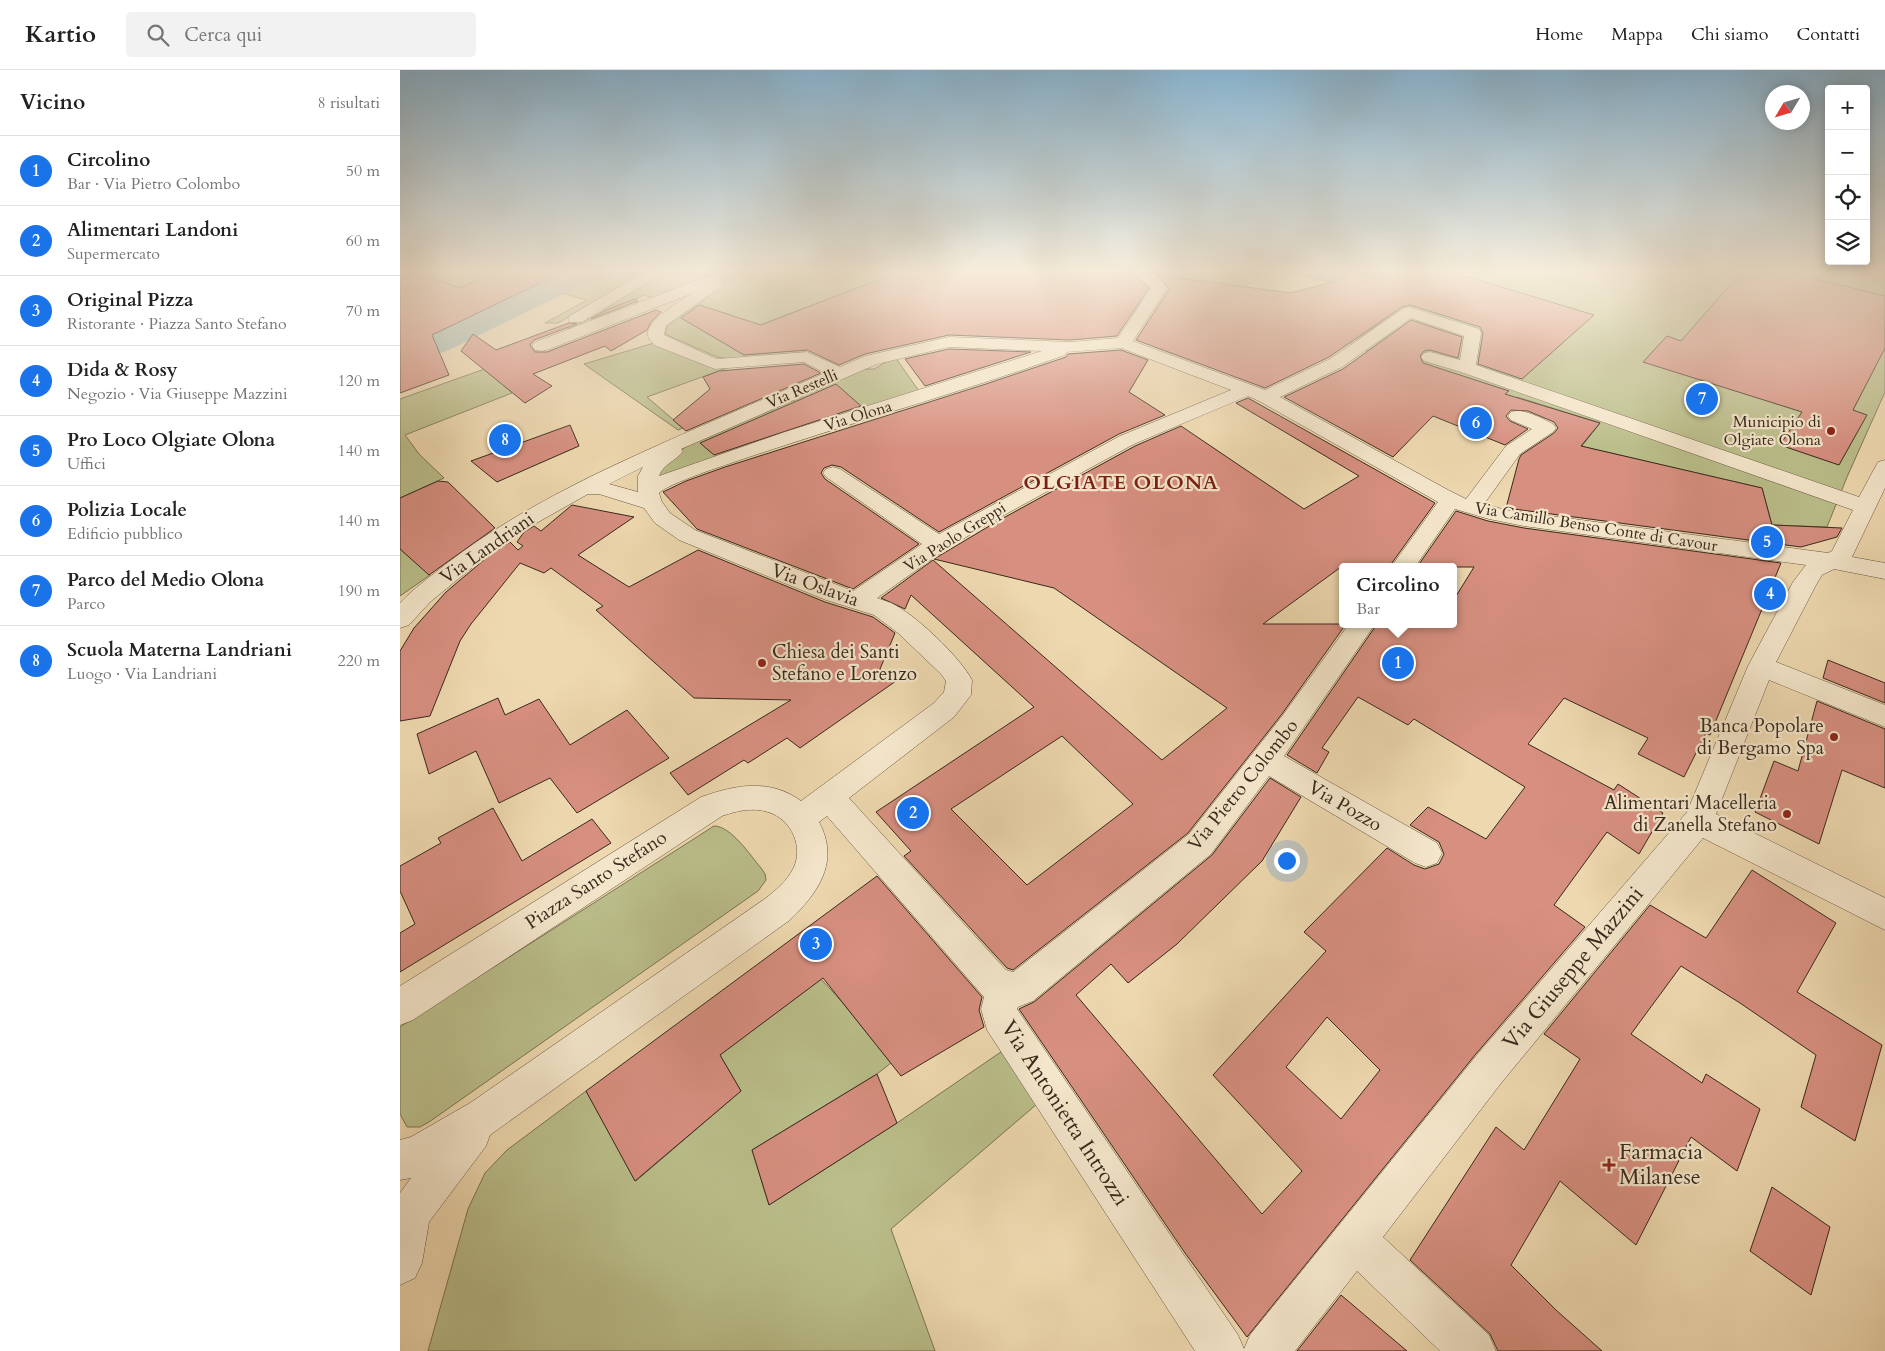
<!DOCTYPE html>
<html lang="it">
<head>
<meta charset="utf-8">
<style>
  :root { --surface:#fff; --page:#f2f2f2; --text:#222; --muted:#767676; --line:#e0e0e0; --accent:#1a73e8 }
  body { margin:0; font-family:Cardo,serif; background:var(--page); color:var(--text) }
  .controls { position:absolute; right:15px; top:15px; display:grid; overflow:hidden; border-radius:5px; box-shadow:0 2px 12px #0003 }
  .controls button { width:45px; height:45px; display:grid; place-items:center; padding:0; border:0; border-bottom:1px solid var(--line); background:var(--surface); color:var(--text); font:25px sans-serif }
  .compass { position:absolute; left:1365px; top:15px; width:45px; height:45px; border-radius:50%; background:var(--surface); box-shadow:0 2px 12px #0003; rotate:232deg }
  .you { position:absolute; left:886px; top:790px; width:18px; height:18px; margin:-12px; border:4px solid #fff; border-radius:50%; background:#1a73e8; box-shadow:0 0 0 8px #1a73e833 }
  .badge { display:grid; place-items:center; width:32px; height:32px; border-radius:50%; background:var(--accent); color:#fff; font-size:16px; font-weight:700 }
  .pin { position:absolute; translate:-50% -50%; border:2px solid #fff; box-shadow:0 1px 5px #0006 }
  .popup { position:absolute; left:939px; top:493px; width:118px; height:65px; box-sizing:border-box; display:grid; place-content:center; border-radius:5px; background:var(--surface); filter:drop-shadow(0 1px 4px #0005); font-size:16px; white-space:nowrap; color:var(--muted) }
  .popup b { font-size:19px; color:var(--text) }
  .popup::after { content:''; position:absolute; left:50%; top:100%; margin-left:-10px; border:10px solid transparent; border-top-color:var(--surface) }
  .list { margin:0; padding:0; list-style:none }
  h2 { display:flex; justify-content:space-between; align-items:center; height:65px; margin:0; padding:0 20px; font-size:21px }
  h2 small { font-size:16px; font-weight:400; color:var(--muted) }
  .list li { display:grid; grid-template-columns:32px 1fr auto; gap:15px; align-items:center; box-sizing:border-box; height:70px; padding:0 20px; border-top:1px solid var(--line) }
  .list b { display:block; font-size:19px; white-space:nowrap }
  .list p { margin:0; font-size:16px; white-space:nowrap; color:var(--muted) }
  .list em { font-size:16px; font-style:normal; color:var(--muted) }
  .icon { flex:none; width:28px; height:28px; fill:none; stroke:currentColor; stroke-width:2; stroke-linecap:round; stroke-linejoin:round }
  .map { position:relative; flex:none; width:1485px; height:1281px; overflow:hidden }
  header { display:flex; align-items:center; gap:30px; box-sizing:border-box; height:70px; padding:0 25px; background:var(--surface); border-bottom:1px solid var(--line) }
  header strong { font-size:24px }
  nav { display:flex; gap:28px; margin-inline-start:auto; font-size:18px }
  .search { width:350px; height:45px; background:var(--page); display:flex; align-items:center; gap:12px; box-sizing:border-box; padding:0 18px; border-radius:5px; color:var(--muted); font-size:19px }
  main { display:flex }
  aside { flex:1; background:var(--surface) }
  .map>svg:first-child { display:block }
  .green { fill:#babe8a; stroke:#797453; fill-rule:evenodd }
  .water { fill:#9bb8b3; stroke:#737f77 }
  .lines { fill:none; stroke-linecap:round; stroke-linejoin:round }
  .river { fill:#9bb8b3; fill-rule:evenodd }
  .building { fill:#d78f80; stroke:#38291c; fill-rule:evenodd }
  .minor-casing { stroke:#665541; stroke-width:1 }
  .minor { fill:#f4e6cb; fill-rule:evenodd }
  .poi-dot { fill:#8f2418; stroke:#f4e6cb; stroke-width:2 }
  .labels { text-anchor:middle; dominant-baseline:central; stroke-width:4.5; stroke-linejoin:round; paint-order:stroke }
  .far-street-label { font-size:16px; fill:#38291c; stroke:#f4e6cb }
  .far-poi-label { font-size:16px; fill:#38291c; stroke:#f4e6cb; text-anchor:end }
  .street-label { font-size:19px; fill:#38291c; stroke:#f4e6cb }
  .poi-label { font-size:19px; fill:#38291c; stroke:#f4e6cb; text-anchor:end }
  .far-district-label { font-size:20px; font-weight:bold; letter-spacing:1px; fill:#7a1f14; stroke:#f4e6cb }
  .near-street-label { font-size:22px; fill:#38291c; stroke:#f4e6cb }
  .near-poi-label { font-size:22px; fill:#38291c; stroke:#f4e6cb; text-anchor:start }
</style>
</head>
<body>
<header>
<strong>Kartio</strong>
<div class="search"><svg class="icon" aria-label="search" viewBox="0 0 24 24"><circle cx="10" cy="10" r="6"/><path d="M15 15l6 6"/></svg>Cerca qui</div>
<nav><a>Home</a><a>Mappa</a><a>Chi siamo</a><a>Contatti</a></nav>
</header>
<main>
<aside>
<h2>Vicino<small>8 risultati</small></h2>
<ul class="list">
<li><span class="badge">1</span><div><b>Circolino</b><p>Bar · Via Pietro Colombo</p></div><em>50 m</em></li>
<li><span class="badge">2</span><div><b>Alimentari Landoni</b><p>Supermercato</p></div><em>60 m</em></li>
<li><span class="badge">3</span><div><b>Original Pizza</b><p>Ristorante · Piazza Santo Stefano</p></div><em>70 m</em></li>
<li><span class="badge">4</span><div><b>Dida &amp; Rosy</b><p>Negozio · Via Giuseppe Mazzini</p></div><em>120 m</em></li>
<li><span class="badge">5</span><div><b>Pro Loco Olgiate Olona</b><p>Uffici</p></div><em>140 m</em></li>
<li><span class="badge">6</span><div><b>Polizia Locale</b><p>Edificio pubblico</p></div><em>140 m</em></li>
<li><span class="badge">7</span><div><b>Parco del Medio Olona</b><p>Parco</p></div><em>190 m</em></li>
<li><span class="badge">8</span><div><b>Scuola Materna Landriani</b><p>Luogo · Via Landriani</p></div><em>220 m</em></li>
</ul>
</aside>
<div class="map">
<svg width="1485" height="1281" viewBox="0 0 1485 1281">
  <rect width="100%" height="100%" fill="#eed8af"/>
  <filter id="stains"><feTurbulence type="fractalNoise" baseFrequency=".004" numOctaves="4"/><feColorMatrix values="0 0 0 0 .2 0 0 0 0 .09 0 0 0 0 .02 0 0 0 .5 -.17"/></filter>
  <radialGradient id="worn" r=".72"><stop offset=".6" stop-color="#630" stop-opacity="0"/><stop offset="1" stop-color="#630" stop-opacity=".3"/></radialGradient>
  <g class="green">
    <path d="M0,200H250L158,253H145L187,230L160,223L0,298Z"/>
    <path d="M262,200H547L565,209C582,202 601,194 621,202L502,228L470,213L352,258L311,265L336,280L374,266L404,278V283L330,289L317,287L267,265L265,263L268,255L313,222L299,215L256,229L244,225L180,253L184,256L168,259V257L227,219ZM310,238L342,249H288Z"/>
    <path d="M743,200H1485V322L1447,407L1427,457L1372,455L1362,418L1184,377L1182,376L1200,353L1117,327L1113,330L950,275L1003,236L935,213L875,200L836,221L769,210L755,207Z"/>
    <path d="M254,273L335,295L247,327L283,358L278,360L184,294Z"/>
    <path d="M495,287L521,324L256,411C259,393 286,376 301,367L456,299H474Z"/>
    <path d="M110,290L109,320L112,323L5,365L19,384L44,408L0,428V329Z"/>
    <path d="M0,479L30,505L0,526Z"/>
    <path d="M314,756C331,756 350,785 361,798L365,804L366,810L358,821L29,1052L20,1057H7L0,1044V957Z"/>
    <path d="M421,909L442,932L491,993L477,1004L352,1080L369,1135L497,1053L617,971L651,1022L491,1159L535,1281H28L68,1139L85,1103L107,1080L186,1021L236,1111L341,1021L320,985Z"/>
  </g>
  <path class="water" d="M29,200H61L35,213H0Z"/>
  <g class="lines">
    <path class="river" d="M154,200H201L196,208L49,280L0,297V270L21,262Z"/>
  </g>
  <g class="building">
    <path d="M0,200H8L60,218L101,200H167L32,265L49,305L0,323Z"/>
    <path d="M504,200H721L728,201L749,218L717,266L670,270L549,265L465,284L439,295L407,280L344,285L281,248L299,235L361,255Z"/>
    <path d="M983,200H1045L1194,245L1122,309L1078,294L1083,263L1080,257L1010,235L1002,237L929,287L865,318L736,270L769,219L758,205L890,223L934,212L953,201L971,207Z"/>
    <path d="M1343,200H1379L1485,226V278L1453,340L1467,345L1439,395L1380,375L1402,342L1243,292L1267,266L1281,271Z"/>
    <path d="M235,229L238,231L191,249L206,240Z"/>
    <path d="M256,240L261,242L251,252L247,260L211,281L205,276L133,304L152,316L125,333L61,281L73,264L96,280L169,253L177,254L134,270L130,275L135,282H147Z"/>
    <path d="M1011,250L1062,267L1058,288L1030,280L1024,281L1020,286L1023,293L1109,321L1105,324L1200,353L1181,376L1362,418L1372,455L1442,458L1437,467L1401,477L1106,438L1119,389L1121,385L1154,363L1158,358L1154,352L1128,341L1111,340L1106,346L1110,351L1128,359L1105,375L1033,346L993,387L884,327L943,299Z"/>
    <path d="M549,279L631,282L525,316L505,289Z"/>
    <path d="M721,280L748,290L729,322L765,345L719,364L539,462L441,397L432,395L424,398L421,403L425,409L519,474L453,519L297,459L263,422L286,411L325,397L586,314L666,287L668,284Z"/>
    <path d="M404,294L421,303L286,361L273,350L310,319L303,307L319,301Z"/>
    <path d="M436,314L461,336L314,385L300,373Z"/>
    <path d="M848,328L1035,433L989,497H941L863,554H946L882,644L788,763L613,900L607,898L504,786L511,781L476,742L634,637L511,525L505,539L481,528L533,490L762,690L827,638L654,518L534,489L596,452L735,376L781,356L904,439L959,406L836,333ZM662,666L733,734L627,815L551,739Z"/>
    <path d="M170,355L179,376L97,412L71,391Z"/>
    <path d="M38,411L48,412L95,458L29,505L0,479V428Z"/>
    <path d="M172,435L234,447L178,485L229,517L298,480L425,532L473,547L495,563L480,599L496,611L400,678L387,668L348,693L344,690L288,725L270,703L391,630L294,628L196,540L203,536L151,498L144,503L120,493L71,554L60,571L30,646L0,651V581L14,558L46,522L91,484L110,472L118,480L123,476L117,472L124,462L134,456L141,461Z"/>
    <path d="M1056,441L1088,451L1124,458L1381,493L1310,665L1306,663L1284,707L1238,684L1248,668L1164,628L1128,674L1214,720L1218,714L1263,743L1239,784L1207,762L1154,835L1185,857L1075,985L847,1267L785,1183L619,939L634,932L812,785L870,708L901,727L862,791L777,874L728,913L711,894L676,925L862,1144L902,1101L813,1005L926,881L904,862L987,778L1014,795L1025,799L1039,794L1044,784L1039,772L1010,755L1028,737L1086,769L1125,717L1014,649L1008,655L958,627L922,678L929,682L917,703L887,685L977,554H1053V531L1074,497H1017ZM927,947L980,1000L941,1049L886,997Z"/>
    <path d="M1428,590L1485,613V633L1423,608Z"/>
    <path d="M98,628L105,645L139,629L170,675L227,640L269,688L177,743L150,708L99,733L76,681L29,704L17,664Z"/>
    <path d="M1417,631L1485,659V718L1442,700L1419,774L1355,742L1374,691L1398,701Z"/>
    <path d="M93,738L122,791L192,749L211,773L0,902V863L15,854L0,821V796L41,773L38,768Z"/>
    <path d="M1352,800L1436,853L1397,922L1482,975L1455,1071L1401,1037L1416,985L1340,933L1281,896L1231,964L1302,1013L1306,1004L1360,1039L1337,1101L1291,1067L1236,1175L1160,1111L1111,1195L1156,1240L1202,1281H1098L1090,1264L1010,1190L1096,1057L1124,1080L1180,989L1144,964L1250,835L1306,868Z"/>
    <path d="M477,806L582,927L579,940L584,957L501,1006L423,908L320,985L341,1021L235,1111L186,1021Z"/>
    <path d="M477,1004L497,1053L369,1135L352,1080Z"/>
    <path d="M1372,1117L1430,1157L1411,1225L1350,1181Z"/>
    <path d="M941,1225L1007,1281H897Z"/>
  </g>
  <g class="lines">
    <g class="minor-casing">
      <g id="minor">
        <path d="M248,200H265L263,203L182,252H170L168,249L170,246Z"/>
        <path d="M730,200C749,200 755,201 767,218L733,271L865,320L930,289L1003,239L1009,237L1079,259L1081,263L1076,295L1459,427L1478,392L1485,390V418L1452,487L1485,493V509L1434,499L1422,505L1416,515L1376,592L1485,635V657L1369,610L1316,744L1485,828V860L1303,768L1102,1012L983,1167L1089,1265L1096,1281H1040L957,1201L895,1281H795L587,960L581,939L584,927L427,746L419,752C440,791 419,822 390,850L90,1065L86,1076L29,1152L22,1193L15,1208L0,1215V1123L11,1108L0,1110V1070L11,1067L70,1033L366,828C376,820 387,811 393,799C404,778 392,749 368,742C353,737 336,741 322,746L13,950L0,955V916L301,727C335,715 370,708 401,731L534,633L544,622L546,611L541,604L498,563L474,545L426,530L279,470L255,453L244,438L199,424H188L124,460L90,483L30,532L9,555L0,558V533C14,518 30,507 46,494C93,458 143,430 196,404C271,368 348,336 425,303L404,292L315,299L254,275C252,272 248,268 248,265C245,251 282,230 293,223L147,280L141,281L135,280L132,276L135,272L301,209L314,206L319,208L323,214L320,217L266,256L264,265L317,289L407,282L440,297L465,286L549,267L670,272L718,268L751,218ZM1011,248L1064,266L1060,290L1030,282L1024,283L1021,287L1024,291L1061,302L1453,440L1432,481L1428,483L1106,440L1084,434L1120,384L1153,362L1156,358L1153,354C1140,348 1125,338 1111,342L1108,346L1111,350L1132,359L1106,376L1066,429L1048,420L880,327L942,297ZM549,277L642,281L385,362L259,406C263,394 276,391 283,381L281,379L477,294ZM721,278L831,320L720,366L539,464L440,399L433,397L426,399L423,403L426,407L522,474L453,521L295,460L270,443L262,432L259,423C269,413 326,395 343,389C450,353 559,323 665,285L667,282ZM848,326L859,331L1038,432L991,497H1015L1055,439L1089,449L1124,456L1406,495L1393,512L1348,596L1287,742L1076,986L850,1265L844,1279L838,1265L617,939L618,937L633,931L811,784L869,706L1015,793L1026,797L1037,793L1042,783L1037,773L884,686L975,554H949L883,645L789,764L613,902L606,900L449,728L554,647L571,625L572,610C560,587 515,544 491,533C487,531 481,530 477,528L546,479L595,450L734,374ZM243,397L238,406V422L209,414Z"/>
      </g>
    </g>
    <use href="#minor" class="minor"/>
  </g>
  <linearGradient id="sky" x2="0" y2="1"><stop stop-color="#89b6d3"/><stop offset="0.53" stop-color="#f7eddb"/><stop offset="1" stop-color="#f7eddb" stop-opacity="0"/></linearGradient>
  <rect width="1485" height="379" fill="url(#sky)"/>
  <g class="poi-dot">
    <circle cx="1431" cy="361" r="5"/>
    <circle cx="362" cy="593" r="5"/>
    <circle cx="1434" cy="667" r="5"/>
    <circle cx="1387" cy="744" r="5"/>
    <path d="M1206.5 1087.5h5v5h5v5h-5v5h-5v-5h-5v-5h5z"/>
  </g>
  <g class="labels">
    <g class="far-street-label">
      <text transform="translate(402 319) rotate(-23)">Via Restelli</text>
      <text transform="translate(458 346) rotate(-17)">Via Olona</text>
      <text transform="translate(1196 457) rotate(9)">Via Camillo Benso Conte di Cavour</text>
      <text transform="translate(555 467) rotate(-32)">Via Paolo Greppi</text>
    </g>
    <g class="far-poi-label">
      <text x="1421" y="352">Municipio di<tspan x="1421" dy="18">Olgiate Olona</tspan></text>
    </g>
    <g class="street-label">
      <text transform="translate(87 478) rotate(-35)">Via Landriani</text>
      <text transform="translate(415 515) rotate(20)">Via Oslavia</text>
      <text transform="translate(843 715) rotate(-51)">Via Pietro Colombo</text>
      <text transform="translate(945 736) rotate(30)">Via Pozzo</text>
      <text transform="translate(196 810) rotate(-33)">Piazza Santo Stefano</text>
    </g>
    <g class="poi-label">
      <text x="372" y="582" text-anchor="start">Chiesa dei Santi<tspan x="372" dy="22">Stefano e Lorenzo</tspan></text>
      <text x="1424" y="656">Banca Popolare<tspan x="1424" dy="22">di Bergamo Spa</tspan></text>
      <text x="1377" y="733">Alimentari Macelleria<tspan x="1377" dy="22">di Zanella Stefano</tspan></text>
    </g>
    <g class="far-district-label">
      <text x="721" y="412">OLGIATE OLONA</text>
    </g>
    <g class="near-street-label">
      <text transform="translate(1173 898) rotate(-50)">Via Giuseppe Mazzini</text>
      <text transform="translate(665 1043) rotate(57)">Via Antonietta Introzzi</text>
    </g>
    <g class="near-poi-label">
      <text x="1219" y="1082">Farmacia<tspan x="1219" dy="25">Milanese</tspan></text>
    </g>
  </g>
  <rect width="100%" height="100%" filter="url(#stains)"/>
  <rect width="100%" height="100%" fill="url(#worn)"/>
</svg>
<div class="controls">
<button>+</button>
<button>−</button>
<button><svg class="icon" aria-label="locate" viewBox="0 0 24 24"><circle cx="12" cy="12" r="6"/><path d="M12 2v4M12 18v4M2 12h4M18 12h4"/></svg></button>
<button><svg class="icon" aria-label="layers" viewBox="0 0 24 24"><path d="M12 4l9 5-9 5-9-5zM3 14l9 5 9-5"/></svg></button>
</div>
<svg class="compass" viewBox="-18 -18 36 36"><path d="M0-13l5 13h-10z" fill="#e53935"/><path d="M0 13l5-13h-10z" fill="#767676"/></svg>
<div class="you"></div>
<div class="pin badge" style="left:998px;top:593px">1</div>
<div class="popup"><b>Circolino</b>Bar</div>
<div class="pin badge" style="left:513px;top:743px">2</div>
<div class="pin badge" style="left:416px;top:874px">3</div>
<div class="pin badge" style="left:1370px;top:524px">4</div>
<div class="pin badge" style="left:1367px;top:472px">5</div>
<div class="pin badge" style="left:1076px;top:353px">6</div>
<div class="pin badge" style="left:1302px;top:329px">7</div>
<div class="pin badge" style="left:105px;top:370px">8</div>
</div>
</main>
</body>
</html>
